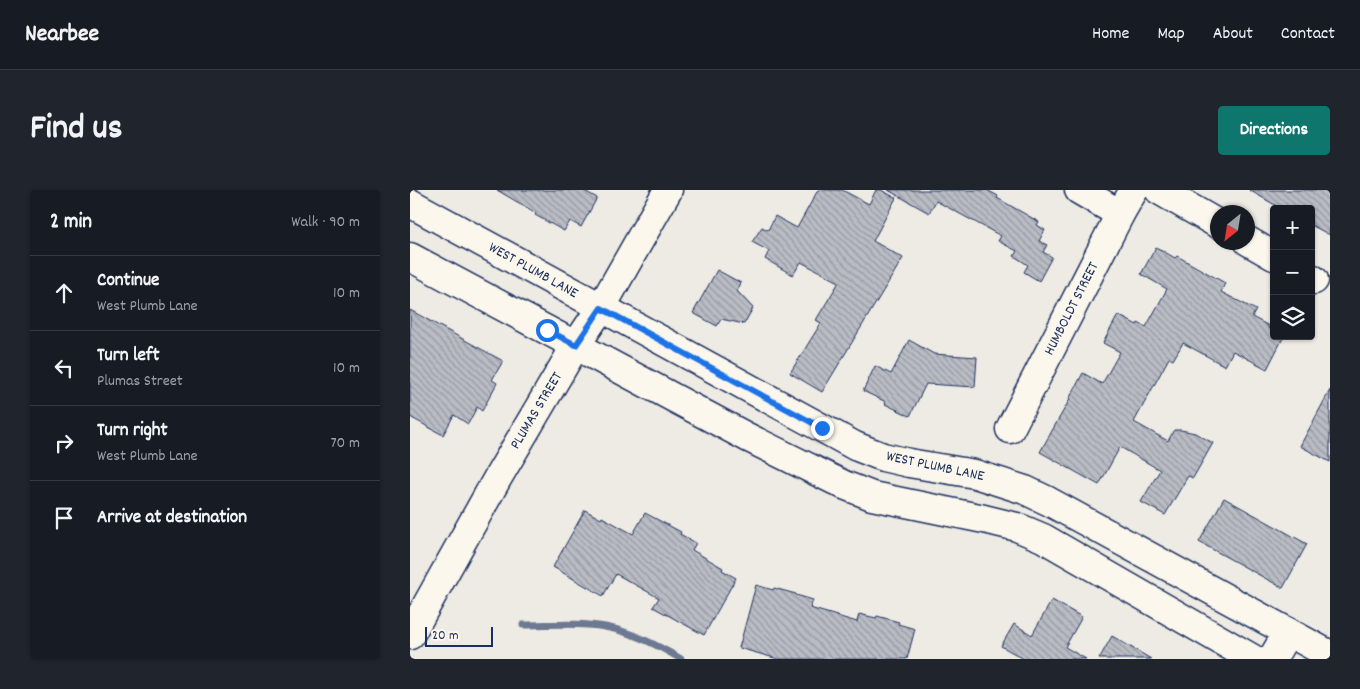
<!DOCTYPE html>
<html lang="en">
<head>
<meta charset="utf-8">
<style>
  :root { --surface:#171b24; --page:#20242c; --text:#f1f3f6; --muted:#9ea1a6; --line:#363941; --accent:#0f766e }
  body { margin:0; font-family:Dekko,sans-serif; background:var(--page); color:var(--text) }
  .controls { position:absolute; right:15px; top:15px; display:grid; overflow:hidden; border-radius:5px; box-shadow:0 1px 4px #0004 }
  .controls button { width:45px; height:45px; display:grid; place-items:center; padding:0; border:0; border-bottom:1px solid var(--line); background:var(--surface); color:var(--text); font:25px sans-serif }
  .compass { position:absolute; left:800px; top:15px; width:45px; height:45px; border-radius:50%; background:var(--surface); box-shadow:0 1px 4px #0004; rotate:210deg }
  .scale { position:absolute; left:15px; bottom:12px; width:68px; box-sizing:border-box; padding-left:5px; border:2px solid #1b2f5e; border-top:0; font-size:14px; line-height:18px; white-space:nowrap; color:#1b2f5e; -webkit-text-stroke:4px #fbf7ec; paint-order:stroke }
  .stop { position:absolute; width:15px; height:15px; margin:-11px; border:4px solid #1a73e8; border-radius:50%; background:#fff }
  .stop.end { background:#1a73e8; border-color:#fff; box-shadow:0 1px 5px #0008 }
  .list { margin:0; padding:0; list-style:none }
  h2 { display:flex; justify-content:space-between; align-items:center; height:65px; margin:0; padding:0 20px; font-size:21px }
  h2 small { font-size:16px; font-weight:400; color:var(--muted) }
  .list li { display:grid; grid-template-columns:32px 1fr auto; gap:15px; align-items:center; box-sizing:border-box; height:75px; padding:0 20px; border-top:1px solid var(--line) }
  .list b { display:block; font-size:19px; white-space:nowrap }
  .list p { margin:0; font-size:16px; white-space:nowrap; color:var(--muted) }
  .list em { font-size:16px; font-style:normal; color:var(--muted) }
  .icon { flex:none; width:28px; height:28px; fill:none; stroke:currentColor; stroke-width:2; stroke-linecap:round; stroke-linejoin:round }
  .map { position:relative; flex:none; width:920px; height:469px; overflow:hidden; border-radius:5px }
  header { display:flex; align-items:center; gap:30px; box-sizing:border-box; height:70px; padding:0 25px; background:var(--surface); border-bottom:1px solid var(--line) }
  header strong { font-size:24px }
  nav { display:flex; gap:28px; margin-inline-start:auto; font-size:18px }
  .intro { display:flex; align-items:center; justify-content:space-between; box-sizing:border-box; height:120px; padding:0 30px }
  h1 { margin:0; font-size:35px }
  .button { padding:12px 22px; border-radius:5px; background:var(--accent); color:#fff; font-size:18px; font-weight:700 }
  main { display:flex; gap:30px; padding:0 30px }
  aside { flex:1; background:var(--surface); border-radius:5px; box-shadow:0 1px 4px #0004 }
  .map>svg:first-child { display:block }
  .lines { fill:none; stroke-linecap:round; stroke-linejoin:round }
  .stream { stroke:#6d7892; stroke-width:7 }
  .building { fill:url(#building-back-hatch); stroke:#1b2f5e }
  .minor-casing { stroke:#1b2f5e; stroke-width:31 }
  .major-casing { stroke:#1b2f5e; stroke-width:31 }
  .minor { stroke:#fbf7ec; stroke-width:28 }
  .major { stroke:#fbf7ec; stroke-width:28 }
  .route { stroke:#1a73e8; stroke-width:6 }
  .labels { text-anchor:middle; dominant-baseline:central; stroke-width:4; stroke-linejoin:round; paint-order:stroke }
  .street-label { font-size:15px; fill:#1b2f5e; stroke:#fbf7ec }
</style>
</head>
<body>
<header>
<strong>Nearbee</strong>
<nav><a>Home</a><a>Map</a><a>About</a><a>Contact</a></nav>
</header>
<div class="intro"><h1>Find us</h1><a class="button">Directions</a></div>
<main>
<aside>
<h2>2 min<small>Walk · 90 m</small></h2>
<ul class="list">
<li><svg class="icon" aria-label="ahead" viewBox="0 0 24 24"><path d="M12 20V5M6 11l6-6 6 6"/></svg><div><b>Continue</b><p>West Plumb Lane</p></div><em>10 m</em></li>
<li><svg class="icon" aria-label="left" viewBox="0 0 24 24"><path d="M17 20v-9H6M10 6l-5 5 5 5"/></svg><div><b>Turn left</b><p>Plumas Street</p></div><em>10 m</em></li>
<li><svg class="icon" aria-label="right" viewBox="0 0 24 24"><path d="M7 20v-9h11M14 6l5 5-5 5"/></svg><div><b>Turn right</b><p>West Plumb Lane</p></div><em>70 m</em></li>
<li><svg class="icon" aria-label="arrive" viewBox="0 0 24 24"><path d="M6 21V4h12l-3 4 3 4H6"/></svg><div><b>Arrive at destination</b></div></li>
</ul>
</aside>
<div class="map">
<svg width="920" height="469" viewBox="0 0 920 469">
  <defs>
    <pattern id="building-back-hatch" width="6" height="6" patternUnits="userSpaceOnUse" patternTransform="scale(1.25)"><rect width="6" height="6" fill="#b9bcc3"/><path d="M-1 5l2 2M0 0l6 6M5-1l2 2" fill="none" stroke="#9699a2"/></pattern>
  </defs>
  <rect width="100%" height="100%" fill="#eeebe4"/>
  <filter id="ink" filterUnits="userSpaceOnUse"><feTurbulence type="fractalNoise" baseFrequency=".02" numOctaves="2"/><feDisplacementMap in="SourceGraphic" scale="10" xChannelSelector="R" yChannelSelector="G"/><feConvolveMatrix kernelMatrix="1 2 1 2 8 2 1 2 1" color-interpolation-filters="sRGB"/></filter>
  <g filter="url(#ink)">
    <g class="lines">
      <path class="stream" d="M113,435C140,435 169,432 195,437C222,442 247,455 271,469"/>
    </g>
    <g class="building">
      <path d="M87,0H173L187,8L171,37L160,31L154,41L125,25L126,23Z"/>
      <path d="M408,0H432L459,14L466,0H471L486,8L463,51L493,68L412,202L380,183L411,133L406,130L429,92L391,72L383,85L355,69L359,61L342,52L352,37L358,40L365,26L387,38Z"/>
      <path d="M478,0H577L588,6L587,8L629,32L627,35L635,40L629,51L637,55L633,62L642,67L629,91L614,82L618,75L604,66L607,61L588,51L591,46L526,11L519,23Z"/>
      <path d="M839,0H920V45L901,35V19H872Z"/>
      <path d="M746,57L765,68L767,66L815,93L811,102L846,120L842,127L859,136L858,138L864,141V146H874L857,179L823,161L815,176L773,153L763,170L759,168L724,232L758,251L764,240H771L785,243L803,253L783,288L778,286L755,325L731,312L750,280L710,257L689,295L630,262L660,209H659L673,183L692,194L710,162L693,153L708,125L727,135L728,133L736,137L757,99L731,84Z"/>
      <path d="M307,80L331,93L327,101L343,118L334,134L311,129L307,136L283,123Z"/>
      <path d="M0,120L93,171L82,190L87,193L72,221L67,217L58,234L44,225L33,245L0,227Z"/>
      <path d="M499,150L524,164L567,167L565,197L516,194L500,226L475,214L476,212L453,201L465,176L481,184Z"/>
      <path d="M920,200V272L890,256Z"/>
      <path d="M814,308L897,354L873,398L789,352Z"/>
      <path d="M175,320L191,329L192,327L223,344L235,323L271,342L270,344L286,353L282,360L313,378L312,380L326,388L294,445L243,417L249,408L206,384L193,406L143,377Z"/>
      <path d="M346,395L363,400L364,398L386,404V405L403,410L400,418L447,432L449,424L466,428L467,426L489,432L488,434L505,439L497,469H368L329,458Z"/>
      <path d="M642,410L672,427L655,457L676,469H614L591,456L604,434L622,445Z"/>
      <path d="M702,446L741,469H689Z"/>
    </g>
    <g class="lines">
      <g class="minor-casing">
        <g id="minor">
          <path d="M669,0L710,24"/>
          <path d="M749,0L808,34"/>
          <path d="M838,51L864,66"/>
          <path d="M901,88L904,90"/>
          <path d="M600,239L710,24L724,0"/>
          <path d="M0,445L87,289L166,155"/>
          <path d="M862,469L878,442"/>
        </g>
      </g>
      <g class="major-casing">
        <g id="major">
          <path d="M0,13L445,256L473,267L499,273L565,284L615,300L638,311L920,465"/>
          <path d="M0,67L337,247L434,295L462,306L574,329L607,337L633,348L843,469"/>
          <path d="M166,155L191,118L258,0"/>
        </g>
      </g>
      <use href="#minor" class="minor"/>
      <use href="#major" class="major"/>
    </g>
  </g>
  <g class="lines" filter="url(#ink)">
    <path class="route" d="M137,140L166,155L191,118L412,238"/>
  </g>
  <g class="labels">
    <g class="street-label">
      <text transform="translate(123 81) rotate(29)">WEST PLUMB LANE</text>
      <text transform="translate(662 119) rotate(-63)">HUMBOLDT STREET</text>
      <text transform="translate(127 221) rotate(-59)">PLUMAS STREET</text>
      <text transform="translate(525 277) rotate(12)">WEST PLUMB LANE</text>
    </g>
  </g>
</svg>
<div class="controls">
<button>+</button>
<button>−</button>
<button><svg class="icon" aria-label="layers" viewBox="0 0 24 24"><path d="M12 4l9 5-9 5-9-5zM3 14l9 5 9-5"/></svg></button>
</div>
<svg class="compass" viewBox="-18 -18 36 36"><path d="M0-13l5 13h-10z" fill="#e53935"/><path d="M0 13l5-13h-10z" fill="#9ea1a6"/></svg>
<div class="scale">20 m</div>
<div class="stop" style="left:137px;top:140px"></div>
<div class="stop end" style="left:412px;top:238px"></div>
</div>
</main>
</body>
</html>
